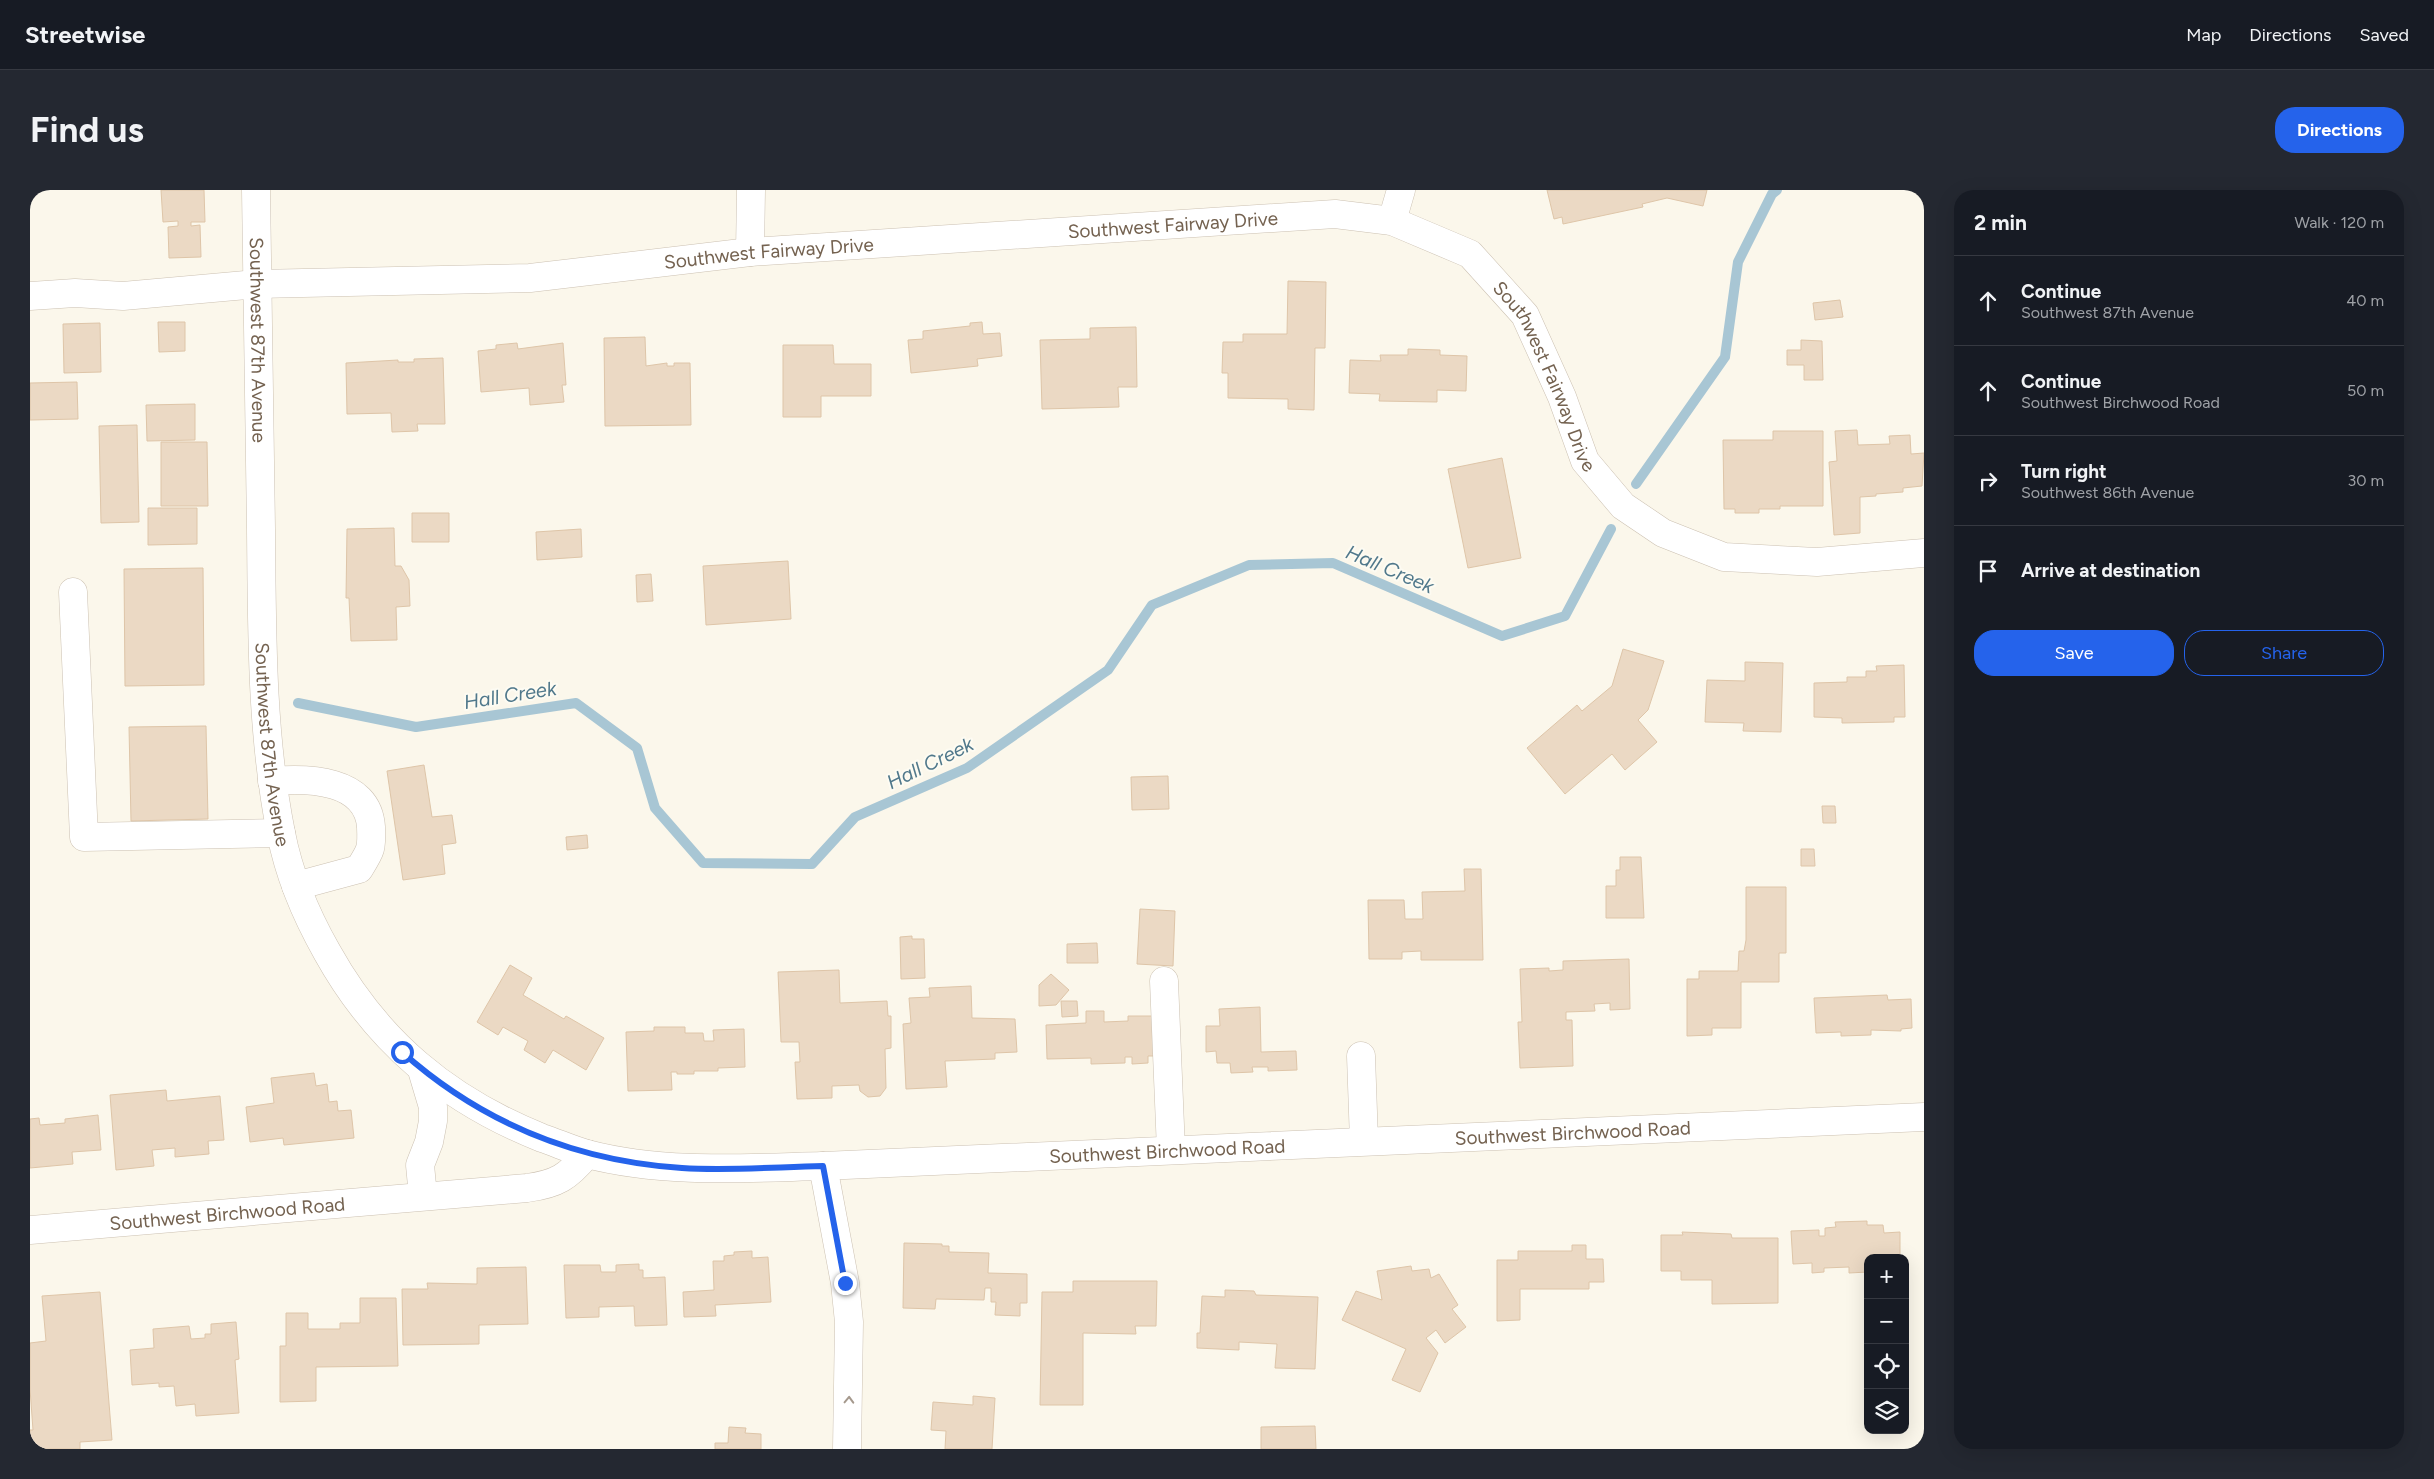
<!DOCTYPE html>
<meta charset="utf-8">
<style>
:root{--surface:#171b24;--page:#242831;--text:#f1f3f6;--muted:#9ea1a6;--line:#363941;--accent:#2563eb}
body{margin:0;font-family:Figtree,sans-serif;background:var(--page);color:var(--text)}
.controls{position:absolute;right:15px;bottom:15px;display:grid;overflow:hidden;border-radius:10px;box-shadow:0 5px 20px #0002}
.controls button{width:45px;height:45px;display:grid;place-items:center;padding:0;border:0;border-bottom:1px solid var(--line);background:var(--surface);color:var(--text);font:25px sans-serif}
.stop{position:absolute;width:15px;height:15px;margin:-11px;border:4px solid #2563eb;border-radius:50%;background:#fff}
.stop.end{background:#2563eb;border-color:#fff;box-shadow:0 1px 5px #0008}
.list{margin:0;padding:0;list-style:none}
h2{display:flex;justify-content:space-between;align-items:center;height:65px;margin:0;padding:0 20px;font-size:21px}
h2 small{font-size:16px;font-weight:400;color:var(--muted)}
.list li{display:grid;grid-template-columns:32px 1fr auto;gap:15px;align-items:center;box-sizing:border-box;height:90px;padding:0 20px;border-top:1px solid var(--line)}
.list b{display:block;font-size:19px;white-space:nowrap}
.list p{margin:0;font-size:16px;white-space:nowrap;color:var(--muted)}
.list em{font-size:16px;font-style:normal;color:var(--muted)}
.actions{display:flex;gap:10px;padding:15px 20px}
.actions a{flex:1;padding:11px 0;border:1px solid var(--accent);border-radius:20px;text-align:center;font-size:18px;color:var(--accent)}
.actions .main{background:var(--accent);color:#fff}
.icon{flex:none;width:28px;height:28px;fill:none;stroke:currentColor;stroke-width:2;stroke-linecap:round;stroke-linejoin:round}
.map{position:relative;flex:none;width:1894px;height:1259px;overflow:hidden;border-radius:20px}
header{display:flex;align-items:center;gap:30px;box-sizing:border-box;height:70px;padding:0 25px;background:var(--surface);border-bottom:1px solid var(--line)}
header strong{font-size:24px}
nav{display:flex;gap:28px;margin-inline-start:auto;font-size:18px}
.intro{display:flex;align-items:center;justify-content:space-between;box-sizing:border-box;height:120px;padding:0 30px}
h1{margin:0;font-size:35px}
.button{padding:12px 22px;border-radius:20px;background:var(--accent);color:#fff;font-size:18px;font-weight:700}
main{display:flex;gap:30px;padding:0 30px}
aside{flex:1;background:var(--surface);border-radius:20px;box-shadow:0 5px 20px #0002}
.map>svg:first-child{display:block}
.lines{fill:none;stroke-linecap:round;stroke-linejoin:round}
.stream{stroke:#a8c6d4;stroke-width:10}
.building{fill:#ebd9c4;stroke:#dec5a8}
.minor-casing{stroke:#ccc1b2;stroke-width:29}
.minor{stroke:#fff;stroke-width:28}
.oneway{stroke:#a5998d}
.route{stroke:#2563eb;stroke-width:6}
.labels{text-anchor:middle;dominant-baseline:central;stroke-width:4;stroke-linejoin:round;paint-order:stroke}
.street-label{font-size:19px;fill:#746250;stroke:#fdfbf2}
.water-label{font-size:20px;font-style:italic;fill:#50788b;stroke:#fdfbf2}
</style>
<header>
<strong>Streetwise</strong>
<nav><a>Map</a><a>Directions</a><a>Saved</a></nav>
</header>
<div class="intro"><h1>Find us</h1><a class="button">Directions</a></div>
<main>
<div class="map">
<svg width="1894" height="1259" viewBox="0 0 1894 1259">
<rect width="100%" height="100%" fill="#fbf7eb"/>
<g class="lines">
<path class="stream" d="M1606,294L1695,167L1708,72L1742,4L1747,0
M268,513L386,537L546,513L607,558L625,618L673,673L782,674L825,627L937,578L1078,480L1122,415L1219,375L1303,373L1472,446L1535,426L1581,339"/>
</g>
<path class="building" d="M131,0H174L175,32H161V36L170,35L171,67L139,68L138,37L148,36V31L133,32Z
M1517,0H1677L1673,16L1637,8L1612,14L1613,17L1533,34L1532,27L1524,29Z
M1258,91L1296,92L1295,158H1285L1284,220L1258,219V209L1198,208V183H1192L1193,152H1213V144H1257Z
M1810,110L1813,127L1785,130L1783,113Z
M128,132H155V161L129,162Z
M952,132L953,144L970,143L972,166L947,169L948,176L881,183L878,150L893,149V141L940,136V133Z
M70,133L71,182L34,183L33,134Z
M1106,137L1107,197H1088L1089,217L1012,219L1010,150L1060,149V138Z
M615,147L616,176L637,173V176H644V173H660L661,235L575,236L574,148Z
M1771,150L1792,151L1793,190H1774V175H1757V160H1771Z
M487,153L488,159L533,153L536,195H532L534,212L500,215L499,198L451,202L448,161L466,159V155Z
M753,155H803L804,174H841V206H791V227H753Z
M1378,159L1410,160V165L1437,166L1436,201L1407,200V212L1349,211L1350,204L1319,203L1320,170L1351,171L1350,165H1378Z
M413,168L415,234H387L388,241L362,242L361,223L317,224L316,173L368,170V172H384V169Z
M47,192L48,229L0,230V193Z
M165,214V250L117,251L116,215Z
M107,235L109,332L71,333L69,236Z
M1827,240L1828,255L1860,254L1859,246L1880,245L1881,264L1894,263L1892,296L1873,298V302L1846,304V306L1830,307V343L1804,345L1799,272L1807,271L1805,241Z
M1743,241H1793V316H1750V319H1729V323H1705V319H1694L1693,250H1743Z
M131,252H177L178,316H131Z
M1472,268L1491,368L1438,378L1418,279Z
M118,318H167V354L118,355Z
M382,323H419V352H382Z
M364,338L365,376H371L379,390L380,416L366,417L367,450L321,451L319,408H316L317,339Z
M551,339L552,367L507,370L506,342Z
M758,371L761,429L676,435L673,376Z
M173,378L174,495L95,496L94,379Z
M621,384L623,411L607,412L606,385Z
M1593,459L1634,471L1618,520L1608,530L1627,552L1595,580L1582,564L1535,604L1497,558L1547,515L1552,521L1582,496Z
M1715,472L1753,473L1751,542L1713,541L1714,533L1675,532L1677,490L1715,491Z
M1874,475L1875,527H1864V532L1812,533V528L1784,527V493L1817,492V487H1836V481H1847L1846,476Z
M176,536L178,629L101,631L99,537Z
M394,575L402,627L422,625L426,653L412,655L415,684L373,690L357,581Z
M1138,586L1139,619L1102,620L1101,587Z
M1792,616H1805L1806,633H1793Z
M557,645L558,658L537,660L536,647Z
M1771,659H1784L1785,676H1771Z
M1590,667H1611L1614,728H1576V696H1586V680H1590Z
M1434,679H1451L1453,770H1391V761L1372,762V769H1339L1338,710H1374L1375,729H1393L1392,702L1435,701Z
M1716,697H1756V763H1749V792H1711V838H1682V845L1657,846V789H1669V781H1708L1709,761H1714L1716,750Z
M1110,719L1145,721L1143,776L1107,774Z
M882,746V749H894L895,788L871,789L870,747Z
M1067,753L1068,773H1037V754Z
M1599,769L1600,819L1580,820V813L1564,814L1565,821L1536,822V830H1542L1543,876L1490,878L1488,832H1492L1490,779L1519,778V781L1533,780V771Z
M480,775L502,788L493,805L534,829L536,826L574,848L556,880L523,860L515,873L494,860L498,851L473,837L468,845L447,832Z
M809,780L810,813L857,811L858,826H861V858L855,859L856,898L850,906L838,907L830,901L829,895L802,896V908L767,909L765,872H770L769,852H751L748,782Z
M1021,784L1039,800L1026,815L1009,816V795Z
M941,796L942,828L985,829L987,862L965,863V869L915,871L917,897L876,899L873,834L881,833L879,808L900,807L899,798Z
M1857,805L1858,810L1881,809L1882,838L1871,839V841L1841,840V845L1811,846V842L1786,843L1784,808Z
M1031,811H1047L1048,826L1032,827Z
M1230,817L1231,862L1266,861L1267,880L1238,881V877H1222L1223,882L1201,883L1200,873H1187L1186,861L1176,862V836H1190L1189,819Z
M1056,821H1074V832L1098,831V826H1124L1125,866H1118V873L1102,874V867H1095V873L1061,874V868L1017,869L1016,835L1056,833Z
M624,837H655V843H673L674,851H684L683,840L714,839L715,877L688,878V881H664V884H647V882H641L642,900L598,901L596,842L624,841Z
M284,883L286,896L297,894L299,912L307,911L308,921L321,920L324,948L254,955L253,948L220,952L216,917L244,913L241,888Z
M136,900L137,911L190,906L194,950L178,951L179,964L145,967V958L122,960L124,976L86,980L80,905Z
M68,925L71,960L42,962L43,974L0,978V929L9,928L10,935L35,933V929Z
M1837,1031V1035H1853L1854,1043L1870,1042V1068H1838V1082L1819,1083V1077L1794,1078V1082L1782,1083V1073L1763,1074L1761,1041L1789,1040V1046H1795V1038L1806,1037L1805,1032Z
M1652,1042L1701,1044L1702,1048H1748V1113L1682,1114V1090H1651V1081H1631V1045H1653Z
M874,1053L912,1054V1056H919V1062L959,1063L958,1083L997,1084V1113H990V1126L965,1125L966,1112H961V1098H955L954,1110L906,1109L905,1119L873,1118Z
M1542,1055H1556V1069H1573L1574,1092H1559V1099H1490V1130L1467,1131V1070H1488V1061H1542Z
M722,1061V1068L738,1067L741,1112L685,1115L686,1126L654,1127L653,1102L684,1100L683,1071H694V1066L704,1065V1062Z
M609,1074V1080H613V1088L635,1087L637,1135L605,1136L604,1116L569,1117V1127L536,1128L534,1075H570L571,1082H586V1075Z
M1381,1076L1382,1081L1399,1079L1401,1088L1409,1084L1428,1115L1422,1119L1436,1137L1415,1153L1406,1140L1396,1148L1408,1163L1390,1202L1362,1190L1376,1159L1312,1130L1326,1101L1352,1110L1347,1081Z
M496,1077L498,1134L449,1135V1154L373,1155L372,1099H398L397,1093L447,1094V1078Z
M1043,1091H1127L1126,1136H1105L1106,1144L1053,1143V1215H1010L1012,1102H1043Z
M1195,1100L1224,1101L1226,1105L1288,1107L1285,1179L1245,1178L1247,1154L1209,1152V1160L1167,1158V1143H1170L1172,1106L1195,1107Z
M70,1102L82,1250L50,1252V1259H0V1240H3L0,1199V1153L16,1151L12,1106Z
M330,1108H366L368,1176L286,1177V1211L250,1212V1156H256V1123H278V1139H310V1133H330Z
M206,1132L209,1169L205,1170L209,1223L166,1226L165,1214L146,1216L144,1196L129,1197V1193L102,1195L100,1160L124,1158L123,1139L159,1136L161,1149L175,1148V1144H181V1134Z
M943,1206L965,1208L962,1259H915L916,1241L901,1240L903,1212L943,1215Z
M1285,1236L1286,1259H1231V1237Z
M699,1237L716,1238L715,1243L731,1244V1259H685V1253H698Z"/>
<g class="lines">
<defs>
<g id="minor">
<path id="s1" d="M226,0C228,113 229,226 231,339C232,440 231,543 251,643C259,685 276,725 297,762C347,852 417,910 512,948C527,953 542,960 557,964C634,984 715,978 793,976L1894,927"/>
<path d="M1362,31L1371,0"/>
<path d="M720,62L721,0"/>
<path id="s2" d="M0,106L45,103L93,106L227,94L500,88L720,62L1305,24L1362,31L1440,64L1495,125L1532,207L1555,271L1593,316L1633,343L1694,367L1787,372L1894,363"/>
<path d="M43,402L54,647L251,643"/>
<path d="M242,591C278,588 338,589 341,637C342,659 341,660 329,679L266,696"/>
<path d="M1134,791L1141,960"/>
<path d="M1331,866L1334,951"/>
<path d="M392,880L403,917V931L399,952L390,975L393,1006"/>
<path d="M793,976L815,1093L819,1132L817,1259"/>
<path id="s3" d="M0,1040L497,998C527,994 538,987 557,964"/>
</g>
</defs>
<use href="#minor" class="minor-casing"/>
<use href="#minor" class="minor"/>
</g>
<defs><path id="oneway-chevron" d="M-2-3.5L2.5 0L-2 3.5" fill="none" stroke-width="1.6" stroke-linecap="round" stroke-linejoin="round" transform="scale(1.25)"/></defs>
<use class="oneway" href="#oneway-chevron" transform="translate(819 1210) rotate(-88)"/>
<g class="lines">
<path class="route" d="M372,862C452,933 545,971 652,978C699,981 746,977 793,976L815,1093"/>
</g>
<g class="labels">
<g class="street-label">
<text stroke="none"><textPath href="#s2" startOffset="1146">Southwest Fairway Drive</textPath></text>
<text stroke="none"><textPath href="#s2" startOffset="741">Southwest Fairway Drive</textPath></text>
<text stroke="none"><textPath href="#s1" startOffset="150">Southwest 87th Avenue</textPath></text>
<text stroke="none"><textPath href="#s2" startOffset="1596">Southwest Fairway Drive</textPath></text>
<text stroke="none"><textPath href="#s1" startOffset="555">Southwest 87th Avenue</textPath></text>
<text stroke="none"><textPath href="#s1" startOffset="2098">Southwest Birchwood Road</textPath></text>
<text stroke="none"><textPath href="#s1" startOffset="1692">Southwest Birchwood Road</textPath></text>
<text stroke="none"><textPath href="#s3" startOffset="198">Southwest Birchwood Road</textPath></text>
</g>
<g class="water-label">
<text transform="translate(1360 379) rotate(23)">Hall Creek</text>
<text transform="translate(480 505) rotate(-9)">Hall Creek</text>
<text transform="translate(900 573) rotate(-26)">Hall Creek</text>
</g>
</g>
</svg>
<div class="controls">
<button>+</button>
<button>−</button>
<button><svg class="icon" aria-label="locate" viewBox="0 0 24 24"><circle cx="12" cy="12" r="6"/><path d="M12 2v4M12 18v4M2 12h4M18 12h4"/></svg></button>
<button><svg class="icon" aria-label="layers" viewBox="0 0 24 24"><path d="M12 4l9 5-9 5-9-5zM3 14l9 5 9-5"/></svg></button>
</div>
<div class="stop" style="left:372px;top:862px"></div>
<div class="stop end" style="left:815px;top:1093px"></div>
</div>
<aside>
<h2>2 min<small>Walk · 120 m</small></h2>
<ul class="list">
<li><svg class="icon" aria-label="ahead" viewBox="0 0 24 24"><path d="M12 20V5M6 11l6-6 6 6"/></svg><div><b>Continue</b><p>Southwest 87th Avenue</p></div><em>40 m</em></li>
<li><svg class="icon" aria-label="ahead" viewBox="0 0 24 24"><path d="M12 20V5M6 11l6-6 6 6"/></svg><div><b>Continue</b><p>Southwest Birchwood Road</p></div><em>50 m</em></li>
<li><svg class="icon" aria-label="right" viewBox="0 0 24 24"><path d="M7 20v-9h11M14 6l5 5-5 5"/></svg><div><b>Turn right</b><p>Southwest 86th Avenue</p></div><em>30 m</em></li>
<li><svg class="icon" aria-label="arrive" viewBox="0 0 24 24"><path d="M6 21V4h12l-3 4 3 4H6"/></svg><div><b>Arrive at destination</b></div></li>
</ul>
<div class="actions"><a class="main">Save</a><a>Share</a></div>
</aside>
</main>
